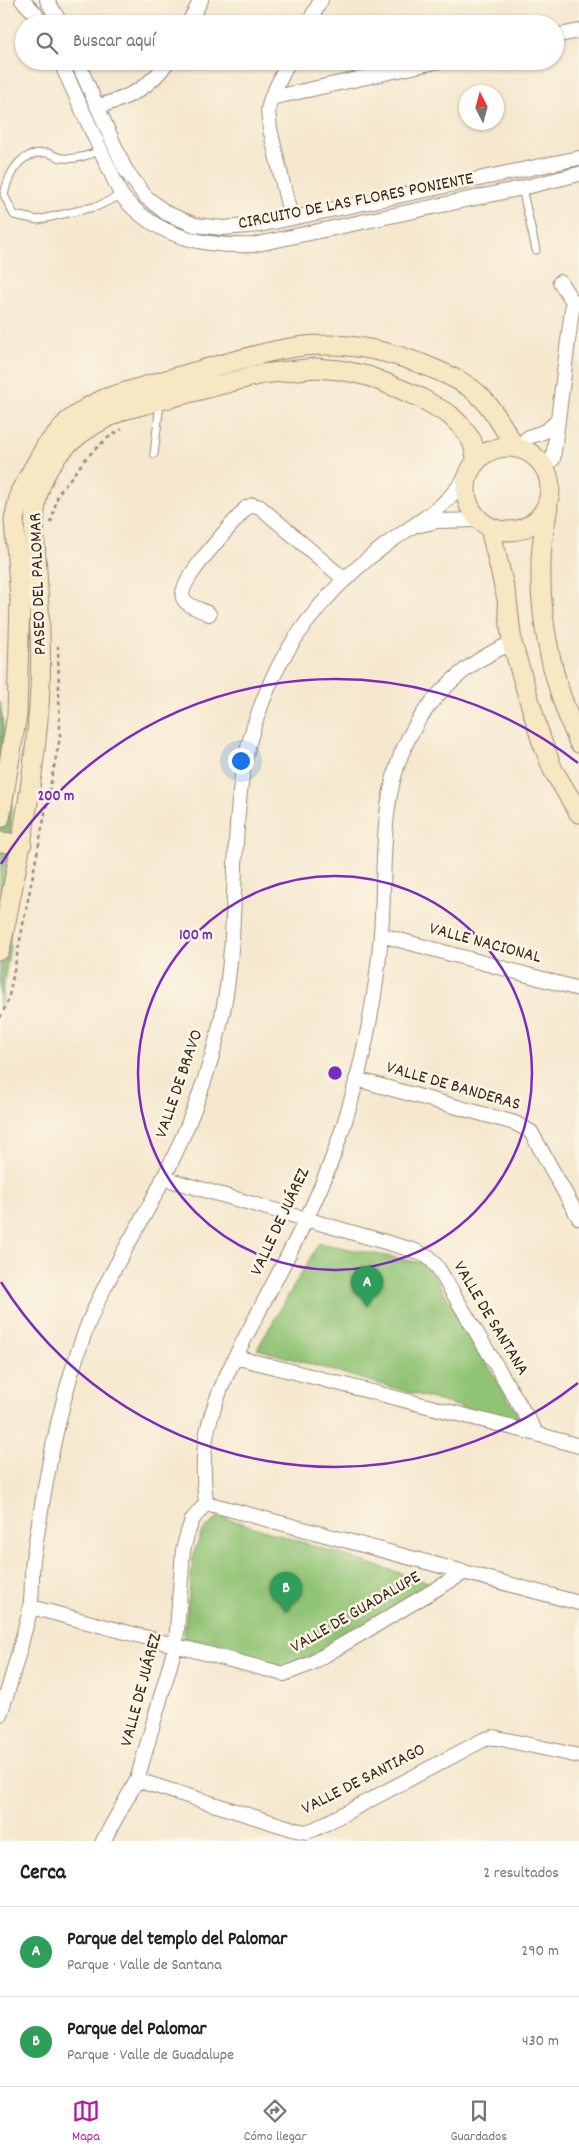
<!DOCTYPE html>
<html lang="es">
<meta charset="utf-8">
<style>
:root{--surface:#fff;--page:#f2f2f2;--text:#222;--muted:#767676;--line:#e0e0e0;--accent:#b5179e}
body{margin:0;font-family:Dekko,sans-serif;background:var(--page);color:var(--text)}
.compass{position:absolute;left:459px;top:85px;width:45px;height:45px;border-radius:50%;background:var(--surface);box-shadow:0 1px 4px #0004;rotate:354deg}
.you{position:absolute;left:240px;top:760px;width:18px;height:18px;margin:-12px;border:4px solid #fff;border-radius:50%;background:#1a73e8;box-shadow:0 0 0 8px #1a73e833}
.badge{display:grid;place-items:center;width:32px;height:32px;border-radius:50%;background:var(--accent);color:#fff;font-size:16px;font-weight:700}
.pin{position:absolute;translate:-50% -41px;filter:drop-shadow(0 1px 2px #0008)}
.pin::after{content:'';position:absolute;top:26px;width:18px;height:15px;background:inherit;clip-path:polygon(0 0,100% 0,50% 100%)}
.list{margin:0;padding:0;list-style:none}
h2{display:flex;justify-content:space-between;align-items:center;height:65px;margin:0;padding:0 20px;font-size:21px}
h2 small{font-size:16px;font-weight:400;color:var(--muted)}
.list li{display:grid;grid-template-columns:32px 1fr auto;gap:15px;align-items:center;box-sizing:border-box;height:90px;padding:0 20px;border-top:1px solid var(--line)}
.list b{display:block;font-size:19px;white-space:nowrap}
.list p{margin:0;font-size:16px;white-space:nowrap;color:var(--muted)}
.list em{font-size:16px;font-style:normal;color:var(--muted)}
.icon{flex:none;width:28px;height:28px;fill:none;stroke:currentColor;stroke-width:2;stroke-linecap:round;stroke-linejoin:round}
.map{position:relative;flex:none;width:579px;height:1841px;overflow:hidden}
.search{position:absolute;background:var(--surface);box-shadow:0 1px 4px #0004;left:15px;right:15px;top:15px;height:55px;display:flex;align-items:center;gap:12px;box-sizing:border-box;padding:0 18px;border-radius:28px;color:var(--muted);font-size:19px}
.sheet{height:245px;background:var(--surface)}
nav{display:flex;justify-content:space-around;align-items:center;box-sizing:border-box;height:70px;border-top:1px solid var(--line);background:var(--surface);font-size:14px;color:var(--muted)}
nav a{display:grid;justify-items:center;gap:2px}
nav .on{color:var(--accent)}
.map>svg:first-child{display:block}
.green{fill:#91c374;stroke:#667649}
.forest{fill:#74a966;stroke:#586a42}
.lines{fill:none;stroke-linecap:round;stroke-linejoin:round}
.lane-casing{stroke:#988976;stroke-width:9}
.street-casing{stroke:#988976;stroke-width:16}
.secondary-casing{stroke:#988976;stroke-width:21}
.path{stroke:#988976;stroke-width:2.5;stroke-dasharray:4 4;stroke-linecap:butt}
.lane{stroke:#fff;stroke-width:7}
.street{stroke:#fff;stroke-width:14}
.secondary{stroke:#f7e8c3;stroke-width:19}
.ring{fill:none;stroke:#7b2cbf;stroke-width:2.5}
.labels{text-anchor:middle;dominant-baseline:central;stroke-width:5;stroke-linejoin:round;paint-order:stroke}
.street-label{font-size:18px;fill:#3b2a1e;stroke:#fcf5e5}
.centre{fill:#7b2cbf;stroke:#fcf5e5;stroke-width:2.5}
.ring-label{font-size:15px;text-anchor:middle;font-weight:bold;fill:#7b2cbf;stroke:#fcf5e5;stroke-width:5;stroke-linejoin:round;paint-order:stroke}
</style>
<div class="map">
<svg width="579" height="1841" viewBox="0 0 579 1841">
<rect width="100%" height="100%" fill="#fcf5e5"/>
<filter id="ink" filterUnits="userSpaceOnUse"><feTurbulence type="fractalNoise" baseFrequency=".02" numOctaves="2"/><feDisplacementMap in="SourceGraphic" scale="10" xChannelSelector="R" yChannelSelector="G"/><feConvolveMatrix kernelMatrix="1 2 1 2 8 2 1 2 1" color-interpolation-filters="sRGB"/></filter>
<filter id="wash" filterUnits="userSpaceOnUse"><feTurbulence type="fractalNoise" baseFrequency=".0096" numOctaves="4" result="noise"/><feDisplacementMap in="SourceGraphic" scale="20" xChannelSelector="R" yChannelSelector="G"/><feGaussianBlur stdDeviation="1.12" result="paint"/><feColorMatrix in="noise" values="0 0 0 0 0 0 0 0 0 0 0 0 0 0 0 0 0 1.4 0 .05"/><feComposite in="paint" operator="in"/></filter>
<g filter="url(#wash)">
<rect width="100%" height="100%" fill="#f5e8cf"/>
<path class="green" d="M319,1243L427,1264L524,1425L257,1349Z
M219,1516L435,1584L287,1670L183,1641L194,1552L202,1532Z"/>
<path class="forest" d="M0,702L12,787L10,949L0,1006Z"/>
</g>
<g filter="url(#ink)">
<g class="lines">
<defs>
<path id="lane" d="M100,151C88,155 76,160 63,158C57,158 53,154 48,153C21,151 9,171 4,195L14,215L38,220L98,206L121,195
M522,188L536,250
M154,454L160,403"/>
<path id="street" d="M22,0L35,13L41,24
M47,0L61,24
M188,24L201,0
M308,24L321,0
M555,36L579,31
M60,61L121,195C155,236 201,247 253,245L522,188L579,174
M77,61L125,169L145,196L166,213L195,225L223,228L259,225L579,158
M289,61L271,98L268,110L270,129L291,218
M271,98L440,61
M97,106C127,100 151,87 168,61
M521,449C526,432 534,438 547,430C550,428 554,424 557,421
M544,467L553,459L573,302L560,282
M420,525L438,521L478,520
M209,614C202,610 186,606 183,598C177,581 234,523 246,508L253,505L260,507L345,580
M381,935L579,989
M356,1079L515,1123L531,1132L579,1218
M163,1178L413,1250L429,1257L438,1268L537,1434L579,1446
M235,1357L537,1434
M206,1503L579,1603
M31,1607L284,1674L310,1664L465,1572
M0,1714C9,1690 15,1665 22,1641C24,1630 29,1619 30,1608C33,1592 31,1576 33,1560C45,1483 58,1405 85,1332C102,1285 131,1241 154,1197C185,1138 210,1076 223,1011C239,929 230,845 244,764C250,735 260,706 272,679C297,626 340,578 387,544C420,520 446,509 469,472
M137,1780L296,1830L306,1832L315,1829L483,1740L493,1737L579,1756
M103,1841L137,1780L176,1644L183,1550L187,1535L192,1520L206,1503C203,1478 202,1453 208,1428C217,1390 237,1353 255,1319C283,1264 314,1210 335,1151C359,1084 376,1004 381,933C386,868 378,797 409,737C431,694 468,661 512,643"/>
<path id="secondary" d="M466 489a42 42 0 1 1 84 0a42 42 0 1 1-84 0Z
M548,506C545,525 541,544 541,563C539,626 554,686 579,743
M490,528L507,599L512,643L541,739L553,770L579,813
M0,818L17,715L20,598L14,520L20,492L46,446L68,421L88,407L106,398C146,386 186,374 227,363C258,355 290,345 323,345C357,344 390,352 422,364C444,373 468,382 484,400C496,414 506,431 515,448
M0,842L22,844
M0,950C18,863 36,776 40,688C42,648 39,609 37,570C35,542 31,514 40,487C52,449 88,425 123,410L262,374L315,368L340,370L368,376L393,386L421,398L450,415L462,427L472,441L477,460"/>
</defs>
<use href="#lane" class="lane-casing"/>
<use href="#street" class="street-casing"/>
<use href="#secondary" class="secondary-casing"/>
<path class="path" d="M51,523L58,494L87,457L106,439L122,429
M0,1018L8,1001L60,737L58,646"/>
<use href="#lane" class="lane"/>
<use href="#street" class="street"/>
<use href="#secondary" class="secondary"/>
</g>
</g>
<g class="ring">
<circle cx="335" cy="1073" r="197"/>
<path d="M578 1383A394 394 0 0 1 1 1282M1 864A394 394 0 0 1 578 763"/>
</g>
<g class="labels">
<g class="street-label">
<text transform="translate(356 202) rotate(-11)">CIRCUITO DE LAS FLORES PONIENTE</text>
<text transform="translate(39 584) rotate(-92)">PASEO DEL PALOMAR</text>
<text transform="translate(485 944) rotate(15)">VALLE NACIONAL</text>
<text transform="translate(180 1084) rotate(-71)">VALLE DE BRAVO</text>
<text transform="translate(453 1087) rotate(16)">VALLE DE BANDERAS</text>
<text transform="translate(281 1222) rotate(-65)">VALLE DE JUÁREZ</text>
<text transform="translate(490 1319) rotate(59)">VALLE DE SANTANA</text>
<text transform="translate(356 1613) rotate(-30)">VALLE DE GUADALUPE</text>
<text transform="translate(142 1690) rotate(-75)">VALLE DE JUÁREZ</text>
<text transform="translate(364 1780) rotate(-27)">VALLE DE SANTIAGO</text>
</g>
</g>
<circle cx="335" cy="1073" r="8" class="centre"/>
<g class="ring-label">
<text x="56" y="800">200 m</text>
<text x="196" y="939">100 m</text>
</g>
</svg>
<svg class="compass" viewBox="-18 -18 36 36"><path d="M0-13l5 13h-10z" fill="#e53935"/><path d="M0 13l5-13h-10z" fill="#767676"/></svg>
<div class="you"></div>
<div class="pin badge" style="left:367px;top:1307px;background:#2e9e5b">A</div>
<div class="pin badge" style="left:286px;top:1613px;background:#2e9e5b">B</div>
<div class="search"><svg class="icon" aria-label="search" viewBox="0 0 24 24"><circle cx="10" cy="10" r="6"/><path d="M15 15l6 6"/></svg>Buscar aquí</div>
</div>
<section class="sheet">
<h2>Cerca<small>2 resultados</small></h2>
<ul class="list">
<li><span class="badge" style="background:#2e9e5b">A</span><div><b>Parque del templo del Palomar</b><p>Parque · Valle de Santana</p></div><em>290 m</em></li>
<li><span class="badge" style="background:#2e9e5b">B</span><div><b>Parque del Palomar</b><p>Parque · Valle de Guadalupe</p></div><em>430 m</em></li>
</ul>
</section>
<nav>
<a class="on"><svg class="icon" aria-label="map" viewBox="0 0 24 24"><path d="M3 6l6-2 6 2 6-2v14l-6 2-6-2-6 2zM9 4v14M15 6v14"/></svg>Mapa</a>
<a><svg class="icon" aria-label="directions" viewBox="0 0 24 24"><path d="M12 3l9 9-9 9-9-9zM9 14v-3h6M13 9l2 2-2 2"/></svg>Cómo llegar</a>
<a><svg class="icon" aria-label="saved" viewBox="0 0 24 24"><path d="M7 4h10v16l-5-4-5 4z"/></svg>Guardados</a>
</nav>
